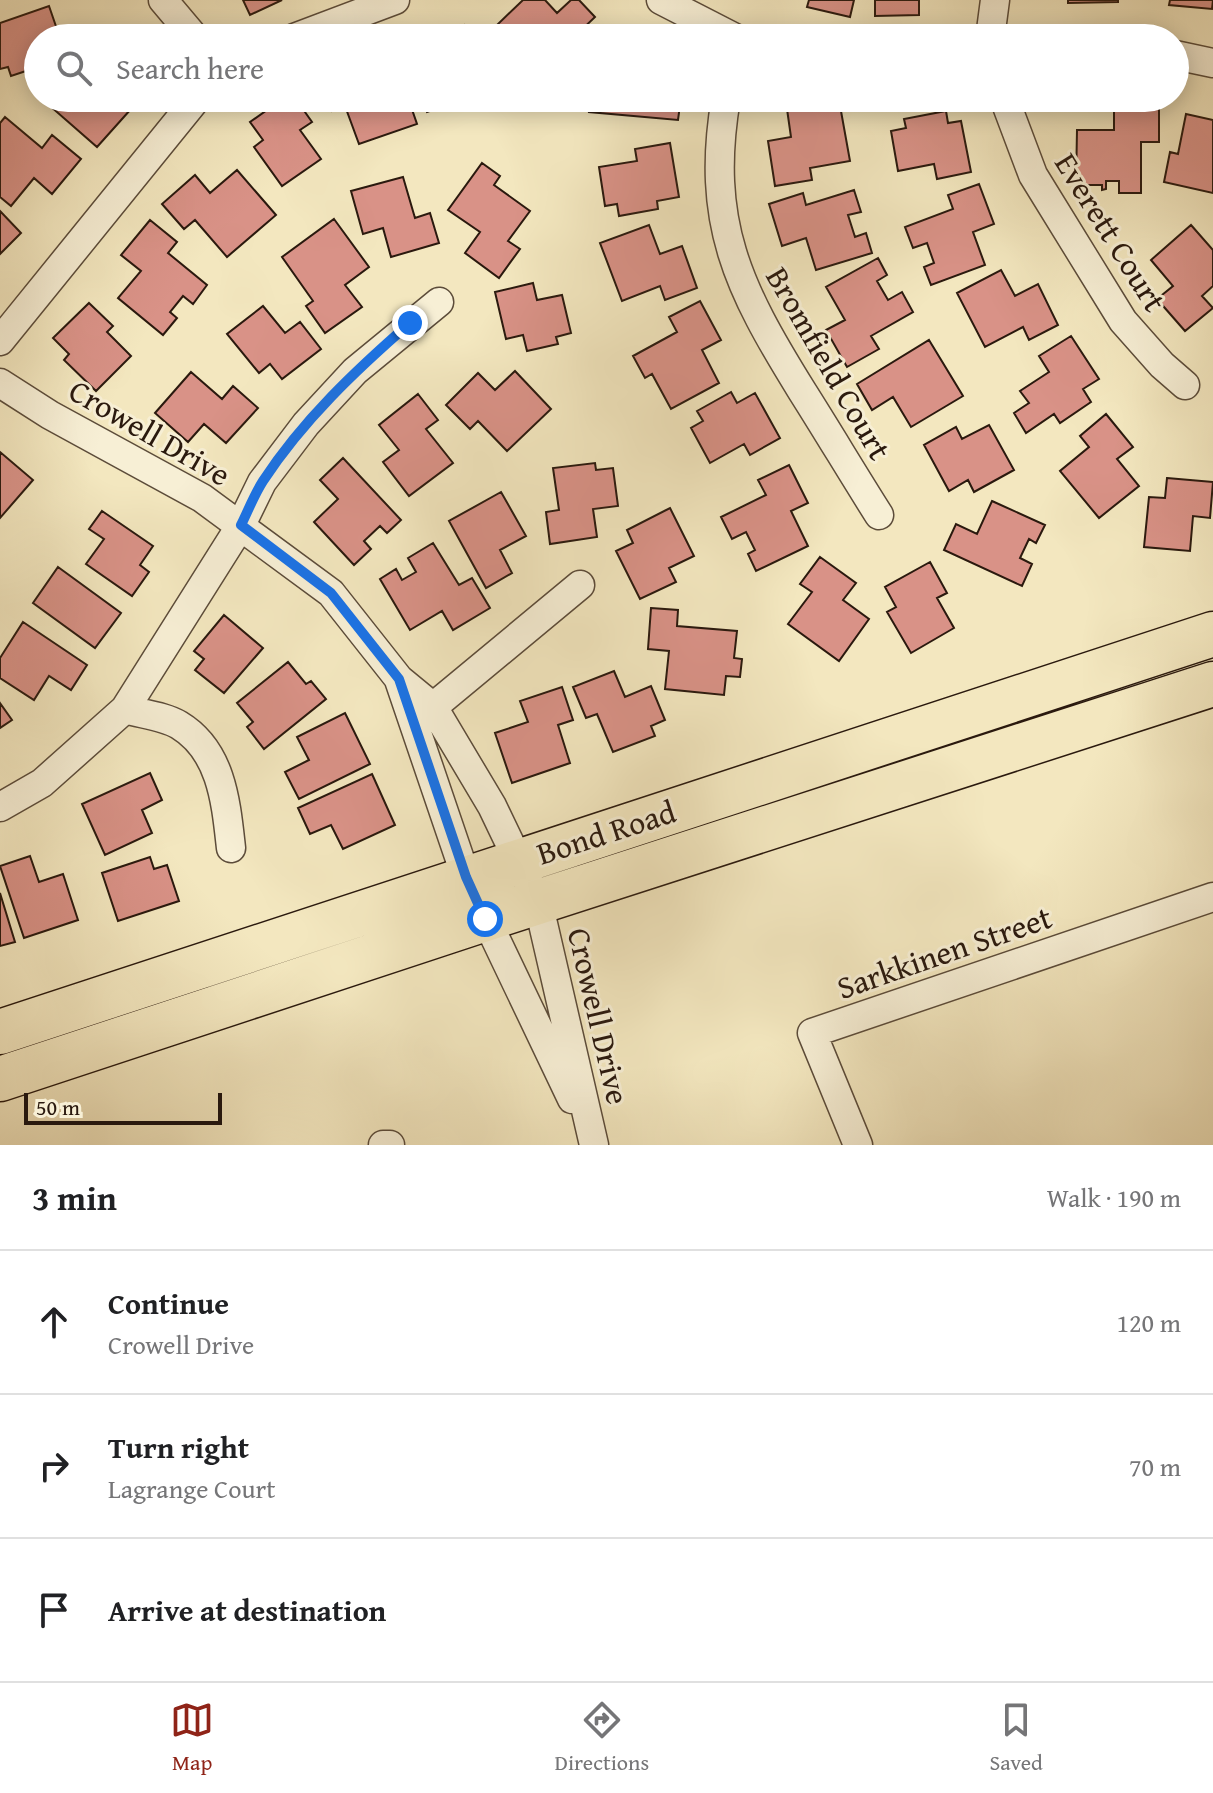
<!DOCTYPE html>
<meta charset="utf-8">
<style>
:root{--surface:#fff;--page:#f2f2f2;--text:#202124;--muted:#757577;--line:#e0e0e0;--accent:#8f2418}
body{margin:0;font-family:"Gentium Book Plus",serif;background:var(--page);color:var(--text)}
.scale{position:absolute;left:24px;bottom:20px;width:198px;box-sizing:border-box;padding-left:8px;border:4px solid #2a190e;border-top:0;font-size:22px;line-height:28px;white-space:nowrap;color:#2a190e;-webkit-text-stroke:6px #f7efd5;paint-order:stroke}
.stop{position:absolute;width:24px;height:24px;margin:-18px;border:6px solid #1a73e8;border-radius:50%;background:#fff}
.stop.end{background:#1a73e8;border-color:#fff;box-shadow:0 2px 8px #0008}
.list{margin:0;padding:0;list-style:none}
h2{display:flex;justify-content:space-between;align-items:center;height:104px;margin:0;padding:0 32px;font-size:34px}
h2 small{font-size:26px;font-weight:400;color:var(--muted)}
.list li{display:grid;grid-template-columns:52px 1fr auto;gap:24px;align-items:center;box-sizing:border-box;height:144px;padding:0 32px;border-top:2px solid var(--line)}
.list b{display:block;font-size:30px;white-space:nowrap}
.list p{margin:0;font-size:26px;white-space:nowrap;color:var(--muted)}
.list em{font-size:26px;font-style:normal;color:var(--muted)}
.icon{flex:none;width:44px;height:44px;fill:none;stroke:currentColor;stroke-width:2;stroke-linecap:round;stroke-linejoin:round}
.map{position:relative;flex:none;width:1213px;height:1145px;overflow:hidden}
.search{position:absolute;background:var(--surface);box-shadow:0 4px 20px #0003;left:24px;right:24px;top:24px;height:88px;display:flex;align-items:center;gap:20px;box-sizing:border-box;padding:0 28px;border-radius:44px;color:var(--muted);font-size:30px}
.sheet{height:536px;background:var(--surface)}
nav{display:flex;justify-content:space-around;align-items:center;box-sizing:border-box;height:112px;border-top:2px solid var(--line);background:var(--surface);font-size:22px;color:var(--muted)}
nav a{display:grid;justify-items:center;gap:4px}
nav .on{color:var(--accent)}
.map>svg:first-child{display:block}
.building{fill:#d99287;stroke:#2a190e;stroke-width:2}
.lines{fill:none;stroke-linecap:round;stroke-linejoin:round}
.street-casing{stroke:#5c4c3a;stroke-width:31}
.primary-casing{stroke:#2a190e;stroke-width:47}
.street{stroke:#f7efd5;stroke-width:28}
.primary{stroke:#f3e7bf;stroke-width:44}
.route{stroke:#1a73e8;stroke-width:10}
.labels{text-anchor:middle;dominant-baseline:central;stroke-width:6;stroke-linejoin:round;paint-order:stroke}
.street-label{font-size:32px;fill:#2a190e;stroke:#f7efd5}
</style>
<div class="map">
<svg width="1213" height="1145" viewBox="0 0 1213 1145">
<rect width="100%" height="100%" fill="#f3e7bf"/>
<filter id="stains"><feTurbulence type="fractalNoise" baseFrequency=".0025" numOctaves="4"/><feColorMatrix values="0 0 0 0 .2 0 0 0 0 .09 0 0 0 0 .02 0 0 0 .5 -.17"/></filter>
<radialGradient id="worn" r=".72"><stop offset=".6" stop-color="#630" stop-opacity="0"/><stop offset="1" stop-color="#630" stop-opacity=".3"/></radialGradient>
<path class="building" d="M243,0H282L250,15Z
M523,0H545L557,13L571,0H579L595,17L573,38H511L498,24Z
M809,0H854L850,17L807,7Z
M875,0H919V15L875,16Z
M1068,0H1118V2L1068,3Z
M1170,0H1213L1212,9L1169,5Z
M49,6L60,38H38V67L11,76L8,67L0,69V23Z
M464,25L469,38H429Z
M57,98H119L131,109L97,147L50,106Z
M284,98H295L312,122L300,130L321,159L282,186L254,147L263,140L250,122Z
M327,98H408L417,124L359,144L345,106L332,111Z
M422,98H467L427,112Z
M591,98H681L678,120L589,112Z
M839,100L850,161L810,168L812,180L775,186L768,141L791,137L787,109Z
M1114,109H1159V142H1141V193H1119V181H1106V189L1102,190V185H1076L1077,130H1114Z
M946,111L948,123L961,121L971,172L937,179L934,164L898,171L891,131L906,128L904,119Z
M1186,114L1213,120V193L1164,182L1170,152L1178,154Z
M5,117L42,148L52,135L81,159L52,194L34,178L11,206L0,197V123Z
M670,143L679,197L657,201L658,209L619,216L617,204L605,206L599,167L637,161L635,149Z
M482,163L500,176L494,185L530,211L508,241L520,249L499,278L465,253L480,232L448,210Z
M237,170L276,215L227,257L195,220L184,229L162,204L195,175L210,193Z
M403,177L415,218L430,213L439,243L391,257L383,228L363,234L351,191Z
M979,184L994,224L973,232L985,265L931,285L924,267L934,263L927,243L913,248L905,227L953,209L948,195Z
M854,190L861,212L848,215L855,237L866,233L872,253L816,270L806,238L782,246L769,204L803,193L806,205Z
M0,211L21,233L0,254Z
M334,219L369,267L345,285L362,307L325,333L306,306L313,301L282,257Z
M150,220L177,242L168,253L207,285L193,304L183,296L170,312L177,318L163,335L118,298L141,271L121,255Z
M649,225L660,254L682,246L697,288L665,300L660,286L622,301L600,243Z
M1191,225L1213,250V286L1202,296L1213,308L1185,331L1157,299L1173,286L1151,260Z
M878,258L887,275L877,281L888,300L902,292L913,312L871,336L879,349L847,367L826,330L845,320L826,287Z
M1001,270L1015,296L1038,284L1058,325L1029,340L1023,327L985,347L957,293Z
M533,283L537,300L562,295L571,333L556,337L558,344L527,351L523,335L506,339L495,292Z
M700,301L721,340L702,350L719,383L671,409L652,374L645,378L633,356L677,332L669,317Z
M89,303L113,326L107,332L131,356L96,391L64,360L69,354L53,338Z
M263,306L285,333L300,322L321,349L282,379L270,364L259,373L227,334Z
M1071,336L1099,379L1083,389L1091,402L1060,423L1054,414L1026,433L1014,413L1029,403L1020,391L1049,372L1039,356Z
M929,340L963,396L911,427L893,397L872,410L857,384Z
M515,371L551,409L507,451L478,421L470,429L446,405L478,373L495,390Z
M191,372L222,399L233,386L258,408L226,443L204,424L188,442L155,413Z
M731,392L737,403L755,393L780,438L750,455L744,444L710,463L691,428L703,421L697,411Z
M418,394L438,420L426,429L453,463L409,496L383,462L399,450L379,425Z
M1106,414L1133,447L1117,459L1139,486L1099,518L1060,471L1089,447L1080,436Z
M989,425L1014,470L974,492L968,480L949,491L924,445L956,427L962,439Z
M0,452L33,480L0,518Z
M343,458L401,520L387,533L380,526L364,541L371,549L354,565L314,522L338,499L320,480Z
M595,463L596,470L613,468L618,506L593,509L597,537L550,544L546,512L559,510L553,468Z
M789,465L808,503L791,511L808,546L756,571L748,554L755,550L746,532L732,539L721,517L766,495L758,480Z
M1167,478L1213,482L1210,518L1193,516L1190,551L1144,547L1149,497L1165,498Z
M501,492L526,536L500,550L512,573L486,588L449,521Z
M992,501L1045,525L1036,543L1029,539L1020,558L1032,564L1022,586L944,550L956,524L977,534Z
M670,508L694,556L669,568L676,582L640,599L616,551L633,543L627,530Z
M102,511L153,546L140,565L149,572L132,596L86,564L104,539L89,529Z
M433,543L459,585L472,578L490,608L453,630L442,611L410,630L380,579L396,569L402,580L416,572L408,558Z
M820,557L856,583L843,600L869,619L839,661L788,624L812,592L800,584Z
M930,562L947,593L937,598L954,628L911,653L887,612L896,607L885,587Z
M58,567L121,613L95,648L33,603Z
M651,608L678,610L677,626L737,631L734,658L742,659L740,677L726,676L724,695L665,689L669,651L648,649Z
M224,615L263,648L224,693L195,670L204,659L194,651Z
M23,622L87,665L71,690L49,676L34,700L0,678V658Z
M288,662L306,684L311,681L326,699L264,749L247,727L253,722L237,703Z
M614,671L625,697L651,686L665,720L651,726L655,736L613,752L597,714L586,718L573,687Z
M562,687L573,720L558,725L570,763L512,783L495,733L528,722L520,701Z
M0,703L12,720L0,728Z
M345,713L370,764L299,799L285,772L309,760L297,737Z
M150,773L162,800L142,810L152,833L105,855L82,804Z
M372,774L395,825L343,849L331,825L310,834L298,808Z
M30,856L39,882L63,874L78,920L24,938L0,866Z
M150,857L154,869L167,865L179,901L118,921L102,873Z
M0,893L15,942L0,946Z"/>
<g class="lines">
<defs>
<path id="street" d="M163,0L195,38
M661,0L735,38
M294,38L395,0
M990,38L995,0
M1175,55L1213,63
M726,98C705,222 738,288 802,391C828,432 853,474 879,515
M1004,98L1033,175L1123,321L1162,365L1185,385
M0,341L197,98
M0,383L50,415L202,498L331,593L399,679L433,707L492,806L538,902L594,1145
M399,680L466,877L572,1099
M433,707L580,585
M125,709C141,714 164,716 179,725C222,751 226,803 231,848
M0,807L42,783L125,709L241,525L262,482L306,424L355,371L439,302
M383,1145H390
M858,1145L812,1033L1213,897"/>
<path id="primary" d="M0,1032L1213,634
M0,1079L485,919L1213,684"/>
</defs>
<use href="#street" class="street-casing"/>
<use href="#primary" class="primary-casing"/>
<use href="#street" class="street"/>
<use href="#primary" class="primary"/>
</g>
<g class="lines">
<path class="route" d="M410,323C356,370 303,420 263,481C254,495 248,511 241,525L331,593L399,679L466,877L485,919"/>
</g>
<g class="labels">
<g class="street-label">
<text transform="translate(1111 232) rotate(58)">Everett Court</text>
<text transform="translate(829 363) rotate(60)">Bromfield Court</text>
<text transform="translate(150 432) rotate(30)">Crowell Drive</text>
<text transform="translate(606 832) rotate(-18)">Bond Road</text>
<text transform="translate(944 952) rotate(-19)">Sarkkinen Street</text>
<text transform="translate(599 1016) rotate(77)">Crowell Drive</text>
</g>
</g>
<rect width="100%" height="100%" filter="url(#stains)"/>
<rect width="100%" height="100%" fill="url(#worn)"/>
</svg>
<div class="scale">50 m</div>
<div class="stop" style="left:485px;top:919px"></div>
<div class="stop end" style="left:410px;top:323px"></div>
<div class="search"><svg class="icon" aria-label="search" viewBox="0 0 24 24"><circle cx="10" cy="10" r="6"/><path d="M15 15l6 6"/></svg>Search here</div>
</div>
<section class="sheet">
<h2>3 min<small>Walk · 190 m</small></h2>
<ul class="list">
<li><svg class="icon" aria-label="ahead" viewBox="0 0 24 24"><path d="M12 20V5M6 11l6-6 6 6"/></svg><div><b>Continue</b><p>Crowell Drive</p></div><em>120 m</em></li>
<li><svg class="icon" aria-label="right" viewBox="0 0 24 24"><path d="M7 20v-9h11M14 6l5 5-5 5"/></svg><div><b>Turn right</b><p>Lagrange Court</p></div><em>70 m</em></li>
<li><svg class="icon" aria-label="arrive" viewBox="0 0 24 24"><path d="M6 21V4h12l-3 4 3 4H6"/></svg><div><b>Arrive at destination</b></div></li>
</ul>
</section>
<nav>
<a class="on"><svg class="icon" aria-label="map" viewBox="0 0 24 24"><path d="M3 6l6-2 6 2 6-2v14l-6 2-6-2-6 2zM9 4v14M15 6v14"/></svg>Map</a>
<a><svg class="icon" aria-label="directions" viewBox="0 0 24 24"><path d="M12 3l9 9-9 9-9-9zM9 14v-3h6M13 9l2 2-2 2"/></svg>Directions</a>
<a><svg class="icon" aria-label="saved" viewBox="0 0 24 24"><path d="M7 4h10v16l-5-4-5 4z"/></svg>Saved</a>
</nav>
